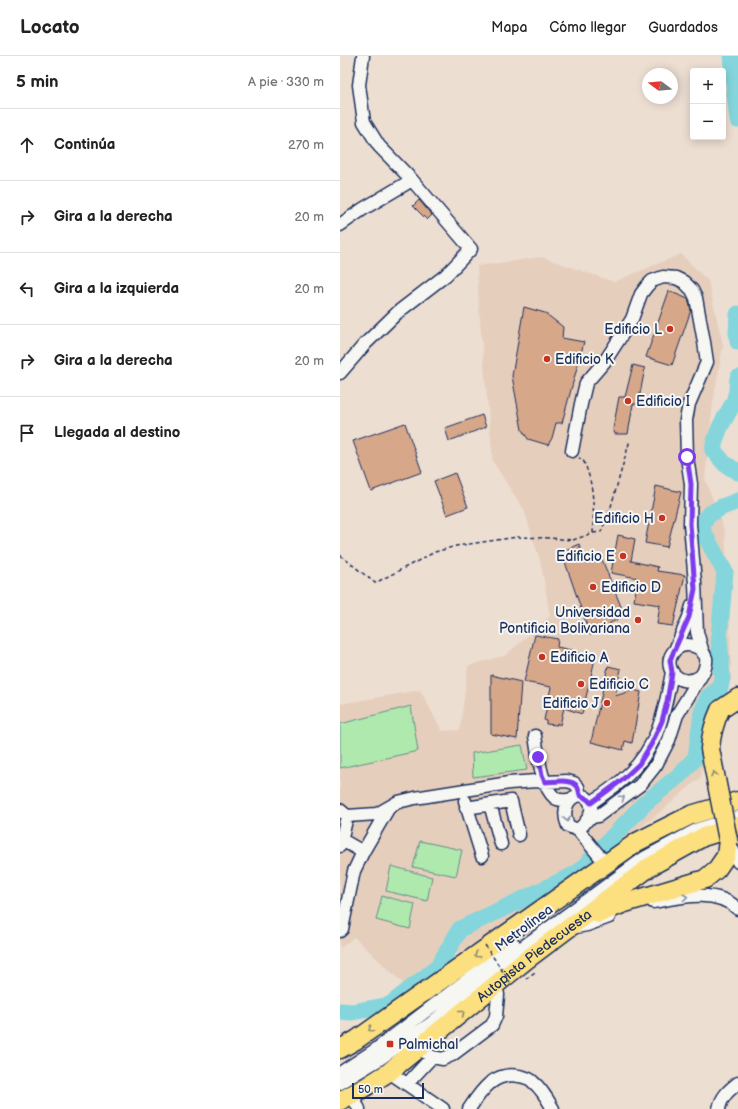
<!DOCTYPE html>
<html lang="es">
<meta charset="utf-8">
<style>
:root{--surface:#fff;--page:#f2f2f2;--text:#222;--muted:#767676;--line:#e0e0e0}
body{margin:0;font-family:"Balsamiq Sans",sans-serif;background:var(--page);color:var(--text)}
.controls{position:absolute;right:12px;top:12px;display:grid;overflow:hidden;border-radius:4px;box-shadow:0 2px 10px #0003}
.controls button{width:36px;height:36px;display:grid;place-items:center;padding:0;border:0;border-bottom:1px solid var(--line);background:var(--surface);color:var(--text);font:20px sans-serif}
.compass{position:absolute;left:302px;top:12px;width:36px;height:36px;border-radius:50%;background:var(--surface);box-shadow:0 2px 10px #0003;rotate:286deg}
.scale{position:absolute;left:12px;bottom:10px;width:72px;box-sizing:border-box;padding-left:4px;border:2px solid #1b2f5e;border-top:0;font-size:11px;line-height:14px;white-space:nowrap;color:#1b2f5e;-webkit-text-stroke:3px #f6f6f2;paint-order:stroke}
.stop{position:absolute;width:12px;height:12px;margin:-9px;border:3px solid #7c3aed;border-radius:50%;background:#fff}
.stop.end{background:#7c3aed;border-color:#fff;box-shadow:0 1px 4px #0008}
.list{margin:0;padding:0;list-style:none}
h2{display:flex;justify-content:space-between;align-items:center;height:52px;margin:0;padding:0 16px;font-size:17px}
h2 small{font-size:13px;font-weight:400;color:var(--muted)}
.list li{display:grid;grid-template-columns:26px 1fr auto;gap:12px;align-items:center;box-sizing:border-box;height:72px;padding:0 16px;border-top:1px solid var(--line)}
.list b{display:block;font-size:15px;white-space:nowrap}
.list em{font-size:13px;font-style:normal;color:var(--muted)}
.icon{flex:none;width:22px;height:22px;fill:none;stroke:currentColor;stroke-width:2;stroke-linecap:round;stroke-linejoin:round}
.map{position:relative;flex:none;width:398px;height:1053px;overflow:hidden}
header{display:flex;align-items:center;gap:24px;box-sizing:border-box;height:56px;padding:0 20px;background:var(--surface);border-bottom:1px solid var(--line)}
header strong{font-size:19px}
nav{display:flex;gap:22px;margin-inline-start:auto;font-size:14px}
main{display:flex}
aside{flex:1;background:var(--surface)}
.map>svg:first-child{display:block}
.built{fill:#e6cebc}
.green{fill:#afe9ae;stroke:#658c86}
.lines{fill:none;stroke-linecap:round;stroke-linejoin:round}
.river{stroke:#84d6dc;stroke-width:17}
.building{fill:#d7a789;stroke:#1b2f5e}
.minor-casing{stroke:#1b2f5e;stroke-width:15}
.highway-casing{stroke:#1b2f5e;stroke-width:21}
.path{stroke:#1b2f5e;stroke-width:1.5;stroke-dasharray:4 3;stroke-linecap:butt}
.minor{stroke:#f6f6f2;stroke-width:12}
.highway{stroke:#fce080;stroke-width:18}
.highway-bridge-casing{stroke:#1b2f5e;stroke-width:21;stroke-linecap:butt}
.path-bridge{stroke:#1b2f5e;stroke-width:1.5;stroke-dasharray:4 3;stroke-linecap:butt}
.highway-bridge{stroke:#fce080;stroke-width:18}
.oneway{stroke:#8c886f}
.oneway2{stroke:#8892a8}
.route{stroke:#7c3aed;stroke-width:5}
.poi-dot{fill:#c8321e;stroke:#f6f6f2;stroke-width:1.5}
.labels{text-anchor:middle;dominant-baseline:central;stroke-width:4;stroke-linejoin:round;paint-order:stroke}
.poi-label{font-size:14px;fill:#1b2f5e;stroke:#f6f6f2;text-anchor:start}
.street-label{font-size:14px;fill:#1b2f5e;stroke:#f6f6f2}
</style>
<header>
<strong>Locato</strong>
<nav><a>Mapa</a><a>Cómo llegar</a><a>Guardados</a></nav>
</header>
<main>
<aside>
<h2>5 min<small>A pie · 330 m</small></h2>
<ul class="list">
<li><svg class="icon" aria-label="ahead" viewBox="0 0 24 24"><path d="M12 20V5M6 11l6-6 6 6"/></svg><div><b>Continúa</b></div><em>270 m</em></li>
<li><svg class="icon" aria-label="right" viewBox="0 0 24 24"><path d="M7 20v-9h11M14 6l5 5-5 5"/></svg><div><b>Gira a la derecha</b></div><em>20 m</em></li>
<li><svg class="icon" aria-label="left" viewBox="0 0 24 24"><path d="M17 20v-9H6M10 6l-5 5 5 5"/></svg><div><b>Gira a la izquierda</b></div><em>20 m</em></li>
<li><svg class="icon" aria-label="right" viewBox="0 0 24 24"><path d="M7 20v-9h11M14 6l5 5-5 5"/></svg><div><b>Gira a la derecha</b></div><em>20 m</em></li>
<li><svg class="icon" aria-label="arrive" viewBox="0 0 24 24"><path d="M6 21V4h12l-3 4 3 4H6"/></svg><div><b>Llegada al destino</b></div></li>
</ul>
</aside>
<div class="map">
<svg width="398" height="1053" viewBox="0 0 398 1053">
<rect width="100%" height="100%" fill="#edded2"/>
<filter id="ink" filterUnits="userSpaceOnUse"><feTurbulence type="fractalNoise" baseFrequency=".025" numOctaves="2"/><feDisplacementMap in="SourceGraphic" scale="8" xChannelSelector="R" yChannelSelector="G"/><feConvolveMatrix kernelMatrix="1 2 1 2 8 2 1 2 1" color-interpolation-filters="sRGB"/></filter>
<g filter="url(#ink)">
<path class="built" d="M341,198L368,225L383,289L373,347L365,423L385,476L390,568L391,624L374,649L363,694L361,721L313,762L164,869L65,929L14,881L0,892V648L80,634L102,675L120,674L128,610L166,599L210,560L201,508L184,454L153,406L139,255L137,210L202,201L274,226Z"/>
<path class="green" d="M71,650L78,695L0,712V668Z
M182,689L187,714L133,721L132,697Z
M80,785L122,794L116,820L73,811Z
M51,810L92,821L87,845L46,835Z
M42,840L75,848L70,873L36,864Z"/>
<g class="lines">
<path class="river" d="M391,0L398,64
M398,258L397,276L398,286
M398,322L397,335L394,346L380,371L375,385L373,394L385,408L398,416
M0,955L12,956L50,949L98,911L120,873L238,817L304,748L342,717L356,701L362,656L369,640L380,632L382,622L379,581L385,516L361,472L368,459L382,451L398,445"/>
</g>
<path class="building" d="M79,144L92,159L87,164L73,150Z
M329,235L348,243L351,254L332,309L306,301Z
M184,251L205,257L223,271L222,282L244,286L222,367H216L212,382L208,389L188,383L182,374L172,320Z
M293,309L305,312L298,348H293L288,378H275L273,373L279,341H285Z
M142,359L146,371L109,385L105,372Z
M65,367L82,416L31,435L13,385Z
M115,417L128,451L107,459L94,425Z
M316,430L341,436L327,491L305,487Z
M278,479L295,483L291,505L318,511L317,515L345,519L333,570L317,568L320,549L294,545L298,522L271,517Z
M239,488L246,508L261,501L282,553L277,564L270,567L266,575L250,579L223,500L225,494Z
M195,579L218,583L217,591L236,595V596L255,603L242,658L224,652L220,669L217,667V669L206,668V665L204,664L211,631L184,626Z
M268,610L281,613L275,640L294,634L301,636L292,687L285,685L283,694L251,686Z
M151,619L181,626L177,683L151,678Z"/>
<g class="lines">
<defs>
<path id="minor" d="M0,169L23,153L72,124
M0,317L25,288L58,256L106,219L131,193L72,124L39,90L24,66L19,29L23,0
M232,395L241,348L246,327L265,305L278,285L292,263L301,238L307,230L312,225L323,221L336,222L344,226L352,234L356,242L364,286L367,306L349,348L346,364L347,401L351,428L350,468L355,527L357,576L363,597
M335,594L349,561L352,550
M195,680C198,697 201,731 215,742C219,745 225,744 230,744
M125,745L142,800
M251,747C261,740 271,733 281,725C317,695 324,660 332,616
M150,748L161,788
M126,752L171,745L179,779
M0,754L7,760L0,790
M7,760L37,758L58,746L75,742L169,727L196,725L205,726L227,725L234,727L238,731L240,739
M249,762L258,760L289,737L300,729L316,709L329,684L337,659L364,615C365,611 367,607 366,602C362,589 345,585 335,594C319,610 340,635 361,620
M238,774C269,747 237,727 227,749C224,756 225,763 228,770L238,774L266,808
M2,784L23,796
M389,785L398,806
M313,846C340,841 376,832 398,853
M231,872L247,869L269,861
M0,875L2,873L14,815L23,796L48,753
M79,992L92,1001L103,1003L112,999L152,969L156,960L158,939L156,929
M49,1016L103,1053
M0,1017L35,994L174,888
M0,1027L38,1004L90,968L180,893L304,802L358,773L398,761
M67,1028L92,1001
M12,1039L19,1053
M129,1053C141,1035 154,1015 179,1020C184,1021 190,1022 193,1026C201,1032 208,1044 213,1053
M379,1053C381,1041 389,1034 398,1027"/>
<g id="highway">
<path d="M380,654L398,642"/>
<path d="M258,858L282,848L365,823L377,813L386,800L388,784"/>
<path d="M0,993L16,984L297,786L351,759L398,745"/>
<path id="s1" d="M0,1045L27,1030L49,1016L186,904L311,810L363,781L398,770"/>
</g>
</defs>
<use href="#minor" class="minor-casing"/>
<use href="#highway" class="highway-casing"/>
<path class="path" d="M253,477L261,476L270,454L290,384
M0,499L35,527L95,496L116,490L177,481L210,482L233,484L253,477C254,452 254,426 243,404L239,402
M186,923L195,916V915"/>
<use href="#minor" class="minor"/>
<use href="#highway" class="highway"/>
<defs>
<path id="highway-bridge" d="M380,654C374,667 371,679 370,693L388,784"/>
</defs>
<use href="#highway-bridge" class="highway-bridge-casing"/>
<path class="path-bridge" d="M145,889L170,926"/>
<use href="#highway-bridge" class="highway-bridge"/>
</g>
<defs><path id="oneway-chevron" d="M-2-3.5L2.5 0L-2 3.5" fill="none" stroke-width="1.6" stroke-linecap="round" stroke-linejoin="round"/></defs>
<g class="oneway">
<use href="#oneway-chevron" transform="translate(374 718) rotate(-101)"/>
<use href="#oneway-chevron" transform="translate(137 899) rotate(145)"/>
<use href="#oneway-chevron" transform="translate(122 957) rotate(-39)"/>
<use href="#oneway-chevron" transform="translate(31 973) rotate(145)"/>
</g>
<g class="oneway2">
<use href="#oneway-chevron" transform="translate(282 742) rotate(-35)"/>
<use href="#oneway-chevron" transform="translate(227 763) rotate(78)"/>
<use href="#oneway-chevron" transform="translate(345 841) rotate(-6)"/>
</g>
</g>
<g class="lines" filter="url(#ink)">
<path class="route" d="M198,701L202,719L205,726C213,726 231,722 237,730C239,732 239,736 240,739L247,743L251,747L282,724L299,708L312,687L322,665L327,646L332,616L330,604L349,561L355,533L350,468L351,428L347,401"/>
</g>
<g class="poi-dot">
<circle cx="330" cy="273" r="4"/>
<circle cx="207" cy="303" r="4"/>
<circle cx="288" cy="345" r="4"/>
<circle cx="322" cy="462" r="4"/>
<circle cx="283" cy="500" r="4"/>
<circle cx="253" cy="531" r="4"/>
<circle cx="298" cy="564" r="4"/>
<circle cx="202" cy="601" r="4"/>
<circle cx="241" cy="628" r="4"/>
<circle cx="267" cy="647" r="4"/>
<rect x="46" y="984" width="8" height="8" rx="2"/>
</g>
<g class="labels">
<g class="poi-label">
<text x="322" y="273" text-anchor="end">Edificio L</text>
<text x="215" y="303">Edificio K</text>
<text x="296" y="345">Edificio I</text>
<text x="314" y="462" text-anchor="end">Edificio H</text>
<text x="275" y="500" text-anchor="end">Edificio E</text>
<text x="261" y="531">Edificio D</text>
<text x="290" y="556" text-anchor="end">Universidad<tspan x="290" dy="16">Pontificia Bolivariana</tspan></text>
<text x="210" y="601">Edificio A</text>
<text x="249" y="628">Edificio C</text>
<text x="259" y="647" text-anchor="end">Edificio J</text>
<text x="58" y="988">Palmichal</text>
</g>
<g class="street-label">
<text transform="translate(184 872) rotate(-37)">Metrolínea</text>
<text stroke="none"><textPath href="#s1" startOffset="243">Autopista Piedecuesta</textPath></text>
</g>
</g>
</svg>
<div class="controls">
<button>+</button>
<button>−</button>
</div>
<svg class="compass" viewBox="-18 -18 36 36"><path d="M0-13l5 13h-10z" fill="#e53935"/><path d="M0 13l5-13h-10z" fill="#767676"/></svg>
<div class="scale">50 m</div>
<div class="stop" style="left:347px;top:401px"></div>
<div class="stop end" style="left:198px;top:701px"></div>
</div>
</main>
